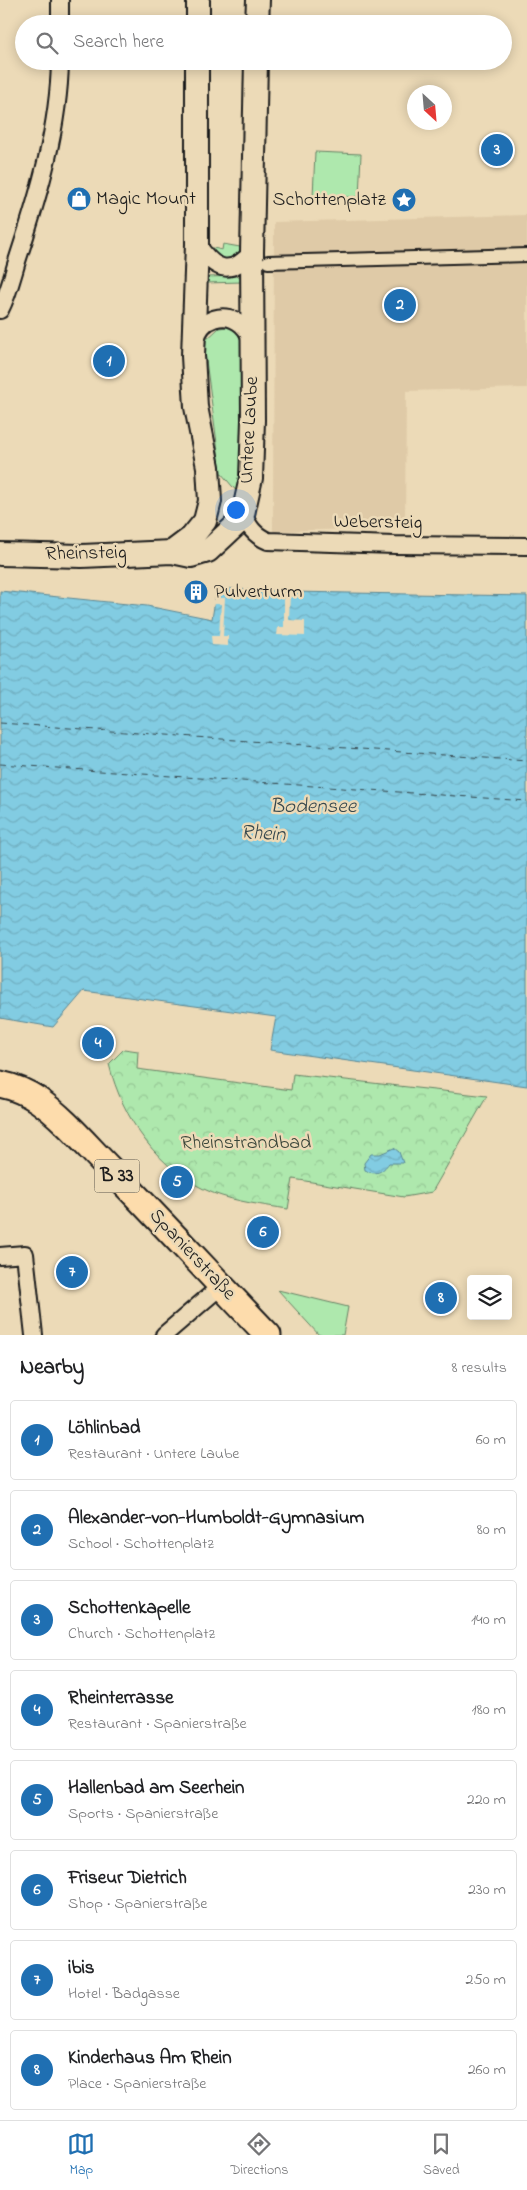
<!DOCTYPE html>
<meta charset="utf-8">
<style>
:root{--surface:#fff;--page:#f6f6f6;--text:#202124;--muted:#757577;--line:#e0e0e0;--accent:#1f6fb2}
body{margin:0;font-family:"Indie Flower",sans-serif;background:var(--page);color:var(--text)}
.controls{position:absolute;right:15px;bottom:15px;display:grid;overflow:hidden;border-radius:5px;box-shadow:0 2px 12px #0003}
.controls button{width:45px;height:45px;display:grid;place-items:center;padding:0;border:0;border-bottom:1px solid var(--line);background:var(--surface);color:var(--text);font:25px sans-serif}
.compass{position:absolute;left:407px;top:85px;width:45px;height:45px;border-radius:50%;background:var(--surface);box-shadow:0 2px 12px #0003;rotate:154deg}
.you{position:absolute;left:235px;top:509px;width:18px;height:18px;margin:-12px;border:4px solid #fff;border-radius:50%;background:#1a73e8;box-shadow:0 0 0 8px #1a73e833}
.badge{display:grid;place-items:center;width:32px;height:32px;border-radius:50%;background:var(--accent);color:#fff;font-size:16px;font-weight:700}
.pin{position:absolute;translate:-50% -50%;border:2px solid #fff;box-shadow:0 1px 5px #0006}
.list{margin:0;padding:0;list-style:none}
h2{display:flex;justify-content:space-between;align-items:center;height:65px;margin:0;padding:0 20px;font-size:21px}
h2 small{font-size:16px;font-weight:400;color:var(--muted)}
.list li{display:grid;grid-template-columns:32px 1fr auto;gap:15px;align-items:center;box-sizing:border-box;height:80px;margin:0 10px 10px;padding:0 10px;border:1px solid var(--line);border-radius:5px}
.list b{display:block;font-size:19px;white-space:nowrap}
.list p{margin:0;font-size:16px;white-space:nowrap;color:var(--muted)}
.list em{font-size:16px;font-style:normal;color:var(--muted)}
.icon{flex:none;width:28px;height:28px;fill:none;stroke:currentColor;stroke-width:2;stroke-linecap:round;stroke-linejoin:round}
.map{position:relative;flex:none;width:527px;height:1335px;overflow:hidden}
.search{position:absolute;background:var(--surface);box-shadow:0 2px 12px #0003;left:15px;right:15px;top:15px;height:55px;display:flex;align-items:center;gap:12px;box-sizing:border-box;padding:0 18px;border-radius:28px;color:var(--muted);font-size:19px}
.sheet{height:785px;background:var(--surface)}
nav{display:flex;justify-content:space-around;align-items:center;box-sizing:border-box;height:70px;border-top:1px solid var(--line);background:var(--surface);font-size:14px;color:var(--muted)}
nav a{display:grid;justify-items:center;gap:2px}
nav .on{color:var(--accent)}
.map>svg:first-child{display:block}
.built{fill:#dfcaa7}
.grass{fill:#aee8ad;stroke:#658264}
.park{fill:url(#park-crowns);stroke:#658264}
.water{fill:url(#water-waves);stroke:#598693}
.pier{fill:#ecdab7}
.lines{fill:none;stroke-linecap:round;stroke-linejoin:round}
.ferry{stroke:#36484e;stroke-width:1;stroke-dasharray:6 5;stroke-linecap:butt}
.pedestrian-casing{stroke:#1c1c1c;stroke-width:16}
.minor-casing{stroke:#1c1c1c;stroke-width:20}
.secondary-casing{stroke:#1c1c1c;stroke-width:26}
.primary-casing{stroke:#1c1c1c;stroke-width:29}
.pedestrian{stroke:#ecdab7;stroke-width:12}
.minor{stroke:#ecdab7;stroke-width:16}
.secondary{stroke:#ecdab7;stroke-width:22}
.primary{stroke:#fddcac;stroke-width:25}
.labels{text-anchor:middle;dominant-baseline:central;stroke-width:5;stroke-linejoin:round;paint-order:stroke}
.shield{fill:#ecdab7;stroke:#5a554a;stroke-width:1}
.shield-label{font-size:19px;font-weight:bold;fill:#1c1c1c}
.poi-label{font-size:20px;fill:#1c1c1c;stroke:#ecdab7;text-anchor:start}
.street-label{font-size:20px;fill:#1c1c1c;stroke:#ecdab7}
.park-label{font-size:20px;fill:#394539;stroke:#ecdab7}
.water-label{font-size:21px;font-style:italic;fill:#36484e;stroke:#ecdab7}
</style>
<div class="map">
<svg width="527" height="1335" viewBox="0 0 527 1335">
<defs>
<pattern id="park-crowns" width="20" height="18" patternUnits="userSpaceOnUse" patternTransform="scale(1.25)"><rect width="20" height="18" fill="#aee8ad"/><path d="M2 6a3 3 0 1 1 6 0M12 15a3 3 0 1 1 6 0" fill="none" stroke="#95c694"/></pattern>
<pattern id="water-waves" width="16" height="10" patternUnits="userSpaceOnUse" patternTransform="scale(1.25)"><rect width="16" height="10" fill="#82cce2"/><path d="M0 5q4-4 8 0t8 0" fill="none" stroke="#70afc1"/></pattern>
</defs>
<rect width="100%" height="100%" fill="#ecdab7"/>
<filter id="ink" filterUnits="userSpaceOnUse"><feTurbulence type="fractalNoise" baseFrequency=".02" numOctaves="2"/><feDisplacementMap in="SourceGraphic" scale="10" xChannelSelector="R" yChannelSelector="G"/><feConvolveMatrix kernelMatrix="1 2 1 2 8 2 1 2 1" color-interpolation-filters="sRGB"/></filter>
<g filter="url(#ink)">
<path class="built" d="M527,215V388L406,391L405,528L273,531L274,222Z"/>
<path class="grass" d="M315,152L361,154L359,197H313Z
M223,244L240,247L239,254L230,258H220L209,247L222,250Z
M242,276V282L206,283V277Z
M227,327L237,332L243,344L241,484L238,493L221,473L205,353L206,340L219,328Z
M278,1290L348,1307L343,1335H319Z"/>
<path class="park" d="M124,1049L138,1051L137,1069L291,1090L293,1074L487,1096L432,1192L404,1197L293,1179L288,1209C263,1205 237,1202 213,1193C159,1172 122,1118 109,1064Z"/>
<path class="water" d="M217,588L290,592L527,596V1086L270,1050L276,1017L84,991L53,1027L0,1018V591L147,606L212,619Z
M394,1148L399,1152L403,1163H389C382,1172 376,1176 365,1170L364,1163L371,1154H380Z"/>
<path class="pier" d="M284,591L290,592L289,620L305,621V636L277,635L278,627H284Z
M215,598H225L223,636H228V646L212,645L211,636H219L221,604H215Z"/>
<g class="lines">
<path class="ferry" d="M0,723L527,761
M0,764L527,801"/>
<defs>
<path id="pedestrian" d="M268,262L527,255"/>
<path id="minor" d="M60,24V0
M197,244C214,269 229,278 252,252
M0,310C9,293 13,273 19,255C39,194 59,127 60,61
M196,340C200,318 226,310 242,325C248,330 250,336 252,343
M243,514C249,527 254,535 268,541L395,545L527,546
M0,1256L25,1254L34,1335
M164,1335L221,1286"/>
<path id="secondary" d="M198,24V0
M257,24L258,0
M172,552L192,537L205,521L210,501L208,467L196,407L193,356L197,244V61
M0,554L82,556L172,552L191,556L208,551L236,525L243,514L251,478L253,420L252,252L256,61"/>
<path id="primary" d="M0,1084C14,1087 26,1092 38,1100C65,1119 87,1146 110,1169C164,1224 215,1280 268,1335"/>
</defs>
<use href="#pedestrian" class="pedestrian-casing"/>
<use href="#minor" class="minor-casing"/>
<use href="#secondary" class="secondary-casing"/>
<use href="#primary" class="primary-casing"/>
<use href="#pedestrian" class="pedestrian"/>
<use href="#minor" class="minor"/>
<use href="#secondary" class="secondary"/>
<use href="#primary" class="primary"/>
</g>
</g>
<defs>
<symbol id="shop-disc" viewBox="-11 -11 22 22"><circle r="9.5" fill="#1f6fb2" stroke="#ecdab7"/><path d="M-5-2.5h2.3a2.7 3.5 0 0 1 5.4 0H5L5.5 6h-11ZM-1.5-2.5h3a1.5 2.3 0 0 0-3 0Z" fill="#fff"/></symbol>
<symbol id="sight-disc" viewBox="-11 -11 22 22"><circle r="9.5" fill="#1f6fb2" stroke="#ecdab7"/><path d="M0-6L1.8-2.2L6-1.7L2.9 1.2L3.7 5.4L0 3.3L-3.7 5.4L-2.9 1.2L-6-1.7L-1.8-2.2Z" fill="#fff"/></symbol>
<symbol id="building-disc" viewBox="-11 -11 22 22"><circle r="9.5" fill="#1f6fb2" stroke="#ecdab7"/><path d="M-4-6H4V6H1V3H-1V6H-4ZM-2.5-4.3h1.7v1.8h-1.7ZM.8-4.3h1.7v1.8H.8ZM-2.5-1h1.7V.8h-1.7ZM.8-1h1.7V.8H.8Z" fill="#fff"/></symbol>
</defs>
<g fill-rule="evenodd">
<use href="#shop-disc" x="65" y="185" width="28" height="28"/>
<use href="#sight-disc" x="390" y="186" width="28" height="28"/>
<use href="#building-disc" x="182" y="578" width="28" height="28"/>
</g>
<g class="labels">
<rect class="shield" x="94.5" y="1159.5" width="45" height="33" rx="4"/>
<g class="shield-label">
<text x="117" y="1176">B 33</text>
</g>
<g class="poi-label">
<text x="96" y="199">Magic Mount</text>
<text x="386" y="200" text-anchor="end">Schottenplatz</text>
<text x="214" y="592">Pulverturm</text>
</g>
<g class="street-label">
<text transform="translate(250 430) rotate(-87)">Untere Laube</text>
<text transform="translate(378 523) rotate(1)">Webersteig</text>
<text transform="translate(86 554) rotate(-1)">Rheinsteig</text>
<text transform="translate(192 1255) rotate(47)">Spanierstraße</text>
</g>
<g class="park-label">
<text x="246" y="1143">Rheinstrandbad</text>
</g>
<g class="water-label">
<text x="313" y="807">Bodensee</text>
<text transform="translate(263 834) rotate(4)">Rhein</text>
</g>
</g>
</svg>
<div class="controls">
<button><svg class="icon" aria-label="layers" viewBox="0 0 24 24"><path d="M12 4l9 5-9 5-9-5zM3 14l9 5 9-5"/></svg></button>
</div>
<svg class="compass" viewBox="-18 -18 36 36"><path d="M0-13l5 13h-10z" fill="#e53935"/><path d="M0 13l5-13h-10z" fill="#757577"/></svg>
<div class="you"></div>
<div class="pin badge" style="left:109px;top:361px">1</div>
<div class="pin badge" style="left:400px;top:305px">2</div>
<div class="pin badge" style="left:497px;top:150px">3</div>
<div class="pin badge" style="left:98px;top:1043px">4</div>
<div class="pin badge" style="left:177px;top:1182px">5</div>
<div class="pin badge" style="left:263px;top:1232px">6</div>
<div class="pin badge" style="left:72px;top:1272px">7</div>
<div class="pin badge" style="left:441px;top:1298px">8</div>
<div class="search"><svg class="icon" aria-label="search" viewBox="0 0 24 24"><circle cx="10" cy="10" r="6"/><path d="M15 15l6 6"/></svg>Search here</div>
</div>
<section class="sheet">
<h2>Nearby<small>8 results</small></h2>
<ul class="list">
<li><span class="badge">1</span><div><b>Löhlinbad</b><p>Restaurant · Untere Laube</p></div><em>60 m</em></li>
<li><span class="badge">2</span><div><b>Alexander-von-Humboldt-Gymnasium</b><p>School · Schottenplatz</p></div><em>80 m</em></li>
<li><span class="badge">3</span><div><b>Schottenkapelle</b><p>Church · Schottenplatz</p></div><em>140 m</em></li>
<li><span class="badge">4</span><div><b>Rheinterrasse</b><p>Restaurant · Spanierstraße</p></div><em>180 m</em></li>
<li><span class="badge">5</span><div><b>Hallenbad am Seerhein</b><p>Sports · Spanierstraße</p></div><em>220 m</em></li>
<li><span class="badge">6</span><div><b>Friseur Dietrich</b><p>Shop · Spanierstraße</p></div><em>230 m</em></li>
<li><span class="badge">7</span><div><b>ibis</b><p>Hotel · Badgasse</p></div><em>250 m</em></li>
<li><span class="badge">8</span><div><b>Kinderhaus Am Rhein</b><p>Place · Spanierstraße</p></div><em>260 m</em></li>
</ul>
</section>
<nav>
<a class="on"><svg class="icon" aria-label="map" viewBox="0 0 24 24"><path d="M3 6l6-2 6 2 6-2v14l-6 2-6-2-6 2zM9 4v14M15 6v14"/></svg>Map</a>
<a><svg class="icon" aria-label="directions" viewBox="0 0 24 24"><path d="M12 3l9 9-9 9-9-9zM9 14v-3h6M13 9l2 2-2 2"/></svg>Directions</a>
<a><svg class="icon" aria-label="saved" viewBox="0 0 24 24"><path d="M7 4h10v16l-5-4-5 4z"/></svg>Saved</a>
</nav>
